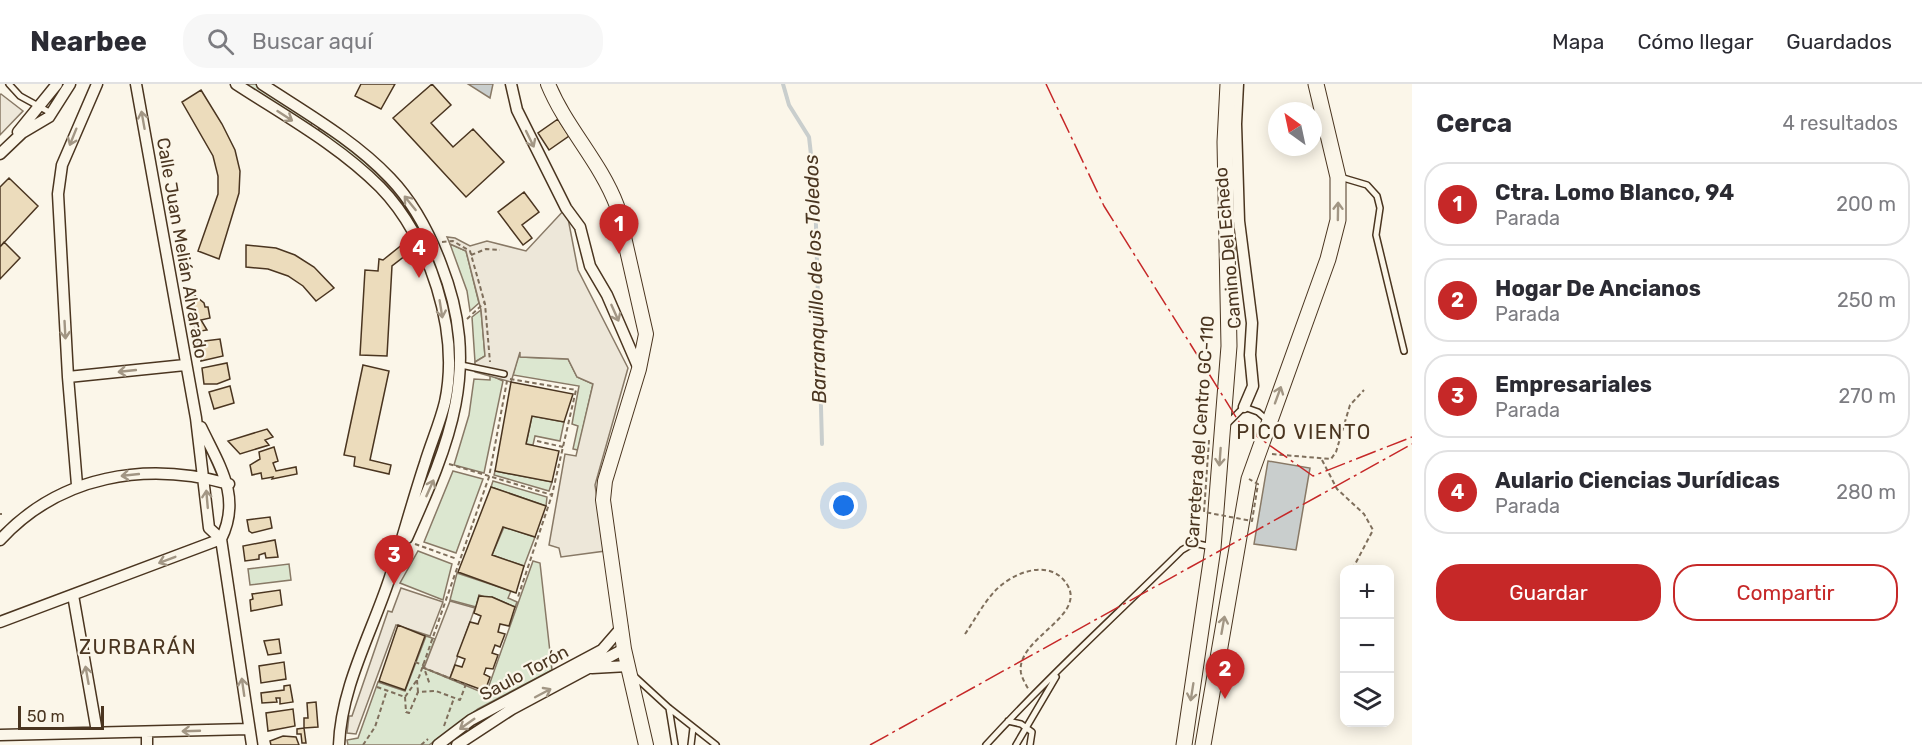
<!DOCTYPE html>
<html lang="es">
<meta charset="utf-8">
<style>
:root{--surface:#fff;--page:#f7f7f7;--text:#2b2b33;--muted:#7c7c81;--line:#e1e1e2;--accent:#c62828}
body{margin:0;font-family:Rubik,sans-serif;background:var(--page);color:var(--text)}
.controls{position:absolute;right:18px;bottom:18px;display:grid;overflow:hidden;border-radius:12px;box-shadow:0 3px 15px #0003}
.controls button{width:54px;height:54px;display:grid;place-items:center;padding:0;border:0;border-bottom:2px solid var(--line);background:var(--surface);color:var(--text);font:30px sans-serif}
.compass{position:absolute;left:1268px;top:18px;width:54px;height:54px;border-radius:50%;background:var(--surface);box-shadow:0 3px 15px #0003;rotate:327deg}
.scale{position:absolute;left:18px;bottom:15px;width:86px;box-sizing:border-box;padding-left:6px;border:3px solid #4a3520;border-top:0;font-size:16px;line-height:21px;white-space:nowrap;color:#4a3520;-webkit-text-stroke:4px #fbf6e9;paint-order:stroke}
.you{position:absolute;left:844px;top:422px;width:21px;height:21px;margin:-15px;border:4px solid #fff;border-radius:50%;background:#1a73e8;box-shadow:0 0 0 9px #1a73e833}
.badge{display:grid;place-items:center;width:39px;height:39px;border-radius:50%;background:var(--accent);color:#fff;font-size:20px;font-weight:700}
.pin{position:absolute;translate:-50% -50px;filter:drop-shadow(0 2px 3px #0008)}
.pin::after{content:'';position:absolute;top:32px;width:21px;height:18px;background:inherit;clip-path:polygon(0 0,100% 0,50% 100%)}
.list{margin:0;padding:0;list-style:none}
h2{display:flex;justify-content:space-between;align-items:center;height:78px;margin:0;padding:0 24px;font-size:26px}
h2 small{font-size:20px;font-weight:400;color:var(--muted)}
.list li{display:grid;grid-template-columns:39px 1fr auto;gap:18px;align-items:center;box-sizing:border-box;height:84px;margin:0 12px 12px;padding:0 12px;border:2px solid var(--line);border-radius:24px}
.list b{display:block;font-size:22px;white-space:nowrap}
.list p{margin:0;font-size:20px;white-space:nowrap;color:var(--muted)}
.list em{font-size:20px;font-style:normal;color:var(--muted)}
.actions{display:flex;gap:12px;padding:18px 24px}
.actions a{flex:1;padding:14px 0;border:2px solid var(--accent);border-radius:24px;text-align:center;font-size:21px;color:var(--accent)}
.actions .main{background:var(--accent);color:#fff}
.icon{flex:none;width:33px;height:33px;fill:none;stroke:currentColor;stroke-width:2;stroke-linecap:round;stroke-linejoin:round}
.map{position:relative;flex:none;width:1412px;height:661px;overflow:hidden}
header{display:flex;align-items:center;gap:36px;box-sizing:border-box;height:84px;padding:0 30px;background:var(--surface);border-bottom:2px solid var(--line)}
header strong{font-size:28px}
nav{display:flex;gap:33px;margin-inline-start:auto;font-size:21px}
.search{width:420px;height:54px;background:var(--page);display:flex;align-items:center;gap:15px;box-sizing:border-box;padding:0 21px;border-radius:24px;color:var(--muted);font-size:22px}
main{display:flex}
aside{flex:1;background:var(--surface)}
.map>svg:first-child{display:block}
.green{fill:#dce7d0;stroke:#887966;stroke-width:1.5}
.parking{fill:#ede7d9;stroke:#887966;stroke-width:1.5}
.water{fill:#c9cecd;stroke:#887966;stroke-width:1.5}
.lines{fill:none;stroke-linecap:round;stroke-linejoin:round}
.stream{stroke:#c9cecd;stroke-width:4}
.building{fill:#ecdcbc;stroke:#4a3520;stroke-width:1.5}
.service-casing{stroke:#4a3520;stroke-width:8}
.minor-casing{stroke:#4a3520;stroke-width:13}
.tertiary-casing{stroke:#4a3520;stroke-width:16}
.secondary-casing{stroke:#4a3520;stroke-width:17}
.path{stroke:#7f6f5c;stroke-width:2;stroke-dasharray:4.5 3;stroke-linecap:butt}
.service{stroke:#fbf6e9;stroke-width:5}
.minor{stroke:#fbf6e9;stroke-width:10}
.tertiary{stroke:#fbf6e9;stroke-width:14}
.secondary{stroke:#fbf6e9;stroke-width:15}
.path-bridge{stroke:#7f6f5c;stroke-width:2;stroke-dasharray:4.5 3;stroke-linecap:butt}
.power{stroke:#c62828;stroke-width:1.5;stroke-dasharray:21 4.5 3 4.5;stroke-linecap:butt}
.oneway{stroke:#a29684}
.labels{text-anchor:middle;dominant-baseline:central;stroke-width:4.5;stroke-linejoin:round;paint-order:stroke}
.street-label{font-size:18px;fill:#4a3520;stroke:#fbf6e9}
.water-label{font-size:20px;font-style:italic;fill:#4a3520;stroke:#fbf6e9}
.neighbourhood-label{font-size:20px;letter-spacing:1.5px;fill:#4a3520;stroke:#fbf6e9}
</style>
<header>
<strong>Nearbee</strong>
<div class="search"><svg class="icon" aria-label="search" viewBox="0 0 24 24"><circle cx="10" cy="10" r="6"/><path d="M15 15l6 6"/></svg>Buscar aquí</div>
<nav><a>Mapa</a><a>Cómo llegar</a><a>Guardados</a></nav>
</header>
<main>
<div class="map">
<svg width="1412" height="661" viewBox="0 0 1412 661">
<rect width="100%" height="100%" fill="#fbf6e9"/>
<path class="green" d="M244,0H256L312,39L309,44Z
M319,44C366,72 397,108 426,152L420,155L407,134L316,49Z
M450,160L466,167L479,219L470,227L467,207Z
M481,226L485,272L475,278L472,233Z
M520,265L521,273L568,275L577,293L593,300L578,366L573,365L578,342L572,340L579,302L513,291Z
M490,291L503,297L484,389L454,381L469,331L474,295L490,296Z
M532,332L564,338L560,357L535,352L533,361L526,360Z
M453,387L483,395L456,469L424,458Z
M495,387L552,398L549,407L494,391Z
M493,397L547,413L546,422L491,403Z
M504,443L535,453L524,482L492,471Z
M418,467L452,480L443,516L400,499Z
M533,477L540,479L552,586L478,625L429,661H348L347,656L358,654L378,598L405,607L426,552L435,555L424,584L486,610Z
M289,480L291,496L250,501L248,485Z
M457,489L511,507L508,514L517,518L515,523L492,513L491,515L479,511L476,523L450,516Z"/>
<path class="parking" d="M1,10L23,27L0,51V11Z
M566,124L578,186L628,284L595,401L605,467L561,473L559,464L549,461L565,370L576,372L593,300L577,293L568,275L520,273V268L511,298L475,288V278L485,272L481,226L466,167L450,160L447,153L455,154L470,162L487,157L526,167Z
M401,504L443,518L430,552L396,541L356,650L347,649L349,632H352L388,527L392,528Z
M450,517L475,524L450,594L424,584Z"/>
<path class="water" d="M468,0H493L490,14Z
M1268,377L1310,384L1296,466L1254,460Z"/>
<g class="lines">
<path class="stream" d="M783,0L789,21L809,53L815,106L822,360"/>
</g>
<path class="building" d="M361,0H395L381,25L355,12Z
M432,0L451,21L431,39L453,63L473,45L504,78L466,113L393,34Z
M201,6L222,40L235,66L240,87L239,109L219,175L198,167L218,110V92L213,72L182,18Z
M558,35L569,52L549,66L538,49Z
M9,94L38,122L0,163V103Z
M524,108L539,128L522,141L532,154L523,161L498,128Z
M4,158L20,174L0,195V163Z
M403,160L410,168L392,182L387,272L360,271L365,186L378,187L379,175L383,176Z
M246,161L276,164L295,171L314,183L334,204L316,217L303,202L288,192L268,185L246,183Z
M193,210L204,219L205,223H208L210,234L201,236L207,246L195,248L189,216Z
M220,255L223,272L201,277V265L198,266L197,258Z
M227,279L230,295L217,300H204L202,284Z
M363,281L389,287L370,376L391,381L389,390L354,382L355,373L344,371Z
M511,298L573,310L564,338L532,332L526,360L559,367L552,398L495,387Z
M230,302L234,319L214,325L209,308Z
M267,345L273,353L265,356L269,361L240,370L228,357Z
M274,363L278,377L273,379L276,387L296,383L297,390L272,395L273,393L262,395L261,389L252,391L250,381L260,375L259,368Z
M491,403L546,422L535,453L503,443L492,471L524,482L516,509L458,488Z
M270,433L272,444L252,449L249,447L247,436Z
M275,456L278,473L266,474L265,469L259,471V475L245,477L243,462Z
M280,506L282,521L251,527L250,516L253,515L252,510Z
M479,512L492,513L515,523L509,542L500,540L498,548L505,550L500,563L495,561L492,569L498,571L493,585L486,584L484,590L490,593L485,607L450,594L455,581L462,583L465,575L457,572L470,538L478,540L481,532L474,529Z
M398,541L425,552L405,606L379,597Z
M279,555L281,569L268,571L264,557Z
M284,578L286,595L261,599L259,582Z
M290,601L293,618L280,620V614H276L277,618L262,619L261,609L284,606V602Z
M316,618L318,643L304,644V634H308L307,619Z
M293,625L295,642L268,647L266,629Z
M304,644L306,659H302L301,650H297V645Z
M283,652L296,653L299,661H271L270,657Z"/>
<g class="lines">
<defs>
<path id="service" d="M9,0L20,12L51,29
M1340,93L1367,101L1377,112L1380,124L1376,151L1404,267
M461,281L504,290
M1227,340L1244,323L1258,328L1267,336
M633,591L669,624L716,661
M669,624L675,661
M1008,637L1021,640L1032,648L1030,661
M691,661L693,644
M986,661C1048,593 1116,531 1182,466L1194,459L1212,463
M1016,661L1056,593"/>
<path id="minor" d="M136,0L196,334L209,444L221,455L252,661
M236,0C285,32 338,61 380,103C430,154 460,248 445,318C440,339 431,359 425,379C412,418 402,457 389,496C371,550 341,604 339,661
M262,0C306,29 354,56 390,94C414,119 429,148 441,180C482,284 450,358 407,454
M511,0L517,26L566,124L580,143L590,182L607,211L639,285
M1238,0L1236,40L1239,137L1252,239L1250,271L1253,302L1244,323
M18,48L57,0
M0,70L22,49L49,33L70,0
M68,293L185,281
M77,401L68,293L58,110L62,81L97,0
M0,456C60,391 146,377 229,400
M73,511L97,648
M0,538L221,455C242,413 219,381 201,343
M592,584L628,582
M0,651L249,645
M147,661V649
M438,661L471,636L602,566L622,543
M457,661L512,625L624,565"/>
<path id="tertiary" d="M548,0C566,44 600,77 617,122L646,250L639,285L605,397L603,416L624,565L646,661"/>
<path id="secondary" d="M1184,661L1213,464L1229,262L1225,58L1228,0
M1203,661L1249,395L1328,175L1338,136V93L1316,0"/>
</defs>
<use href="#service" class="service-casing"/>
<use href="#minor" class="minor-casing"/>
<use href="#tertiary" class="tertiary-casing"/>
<use href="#secondary" class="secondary-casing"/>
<path class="path" d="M442,158L453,157L470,167L485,220L490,278
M471,171L486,165L500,166
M467,235L484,219
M510,295L576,306L552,411
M537,357L563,363
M1272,370L1331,375L1336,368L1350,321L1364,306
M1322,376L1337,405L1364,430L1373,446L1352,486
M449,380L552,411L518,513
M0,430H2
M415,460L457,475
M965,550C974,537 983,520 994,508C1011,489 1051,472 1068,502C1085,534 1015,555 1021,589C1022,594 1026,601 1029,606
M422,583L466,601
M417,596L418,608
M377,603L405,613L419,593L489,393L507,297
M405,613L406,628L409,629L418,608L436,607L460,616L466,600
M444,642L454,614
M363,661L375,643L387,606
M421,661L428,655"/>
<use href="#service" class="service"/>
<use href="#minor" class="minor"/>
<use href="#tertiary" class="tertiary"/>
<use href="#secondary" class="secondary"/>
<path class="path-bridge" d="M1209,356L1204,428L1252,437L1258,400L1249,395
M415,578L423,581L430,601"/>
<path class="power" d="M1046,0L1104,122L1241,341L1313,392L1412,353
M870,661L1412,360"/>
</g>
<defs><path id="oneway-shaft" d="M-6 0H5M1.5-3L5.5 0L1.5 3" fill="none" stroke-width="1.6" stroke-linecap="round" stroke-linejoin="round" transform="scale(1.5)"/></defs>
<g class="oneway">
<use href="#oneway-shaft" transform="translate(285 32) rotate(33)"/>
<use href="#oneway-shaft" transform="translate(143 36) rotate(-100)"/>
<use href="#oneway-shaft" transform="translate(73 53) rotate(112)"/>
<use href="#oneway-shaft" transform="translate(530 55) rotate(64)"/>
<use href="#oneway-shaft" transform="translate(410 119) rotate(-129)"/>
<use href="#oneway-shaft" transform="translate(1338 127) rotate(-89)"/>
<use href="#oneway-shaft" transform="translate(441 225) rotate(81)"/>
<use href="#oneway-shaft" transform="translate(615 229) rotate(66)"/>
<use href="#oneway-shaft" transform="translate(65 246) rotate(87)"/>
<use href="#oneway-shaft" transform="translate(127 287) rotate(174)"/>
<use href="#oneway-shaft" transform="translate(1278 311) rotate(-70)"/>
<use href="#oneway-shaft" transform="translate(1220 373) rotate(94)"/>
<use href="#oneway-shaft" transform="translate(130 391) rotate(174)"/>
<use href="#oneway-shaft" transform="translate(430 404) rotate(-66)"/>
<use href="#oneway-shaft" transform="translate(207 415) rotate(-95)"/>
<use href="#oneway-shaft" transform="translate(167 476) rotate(159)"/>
<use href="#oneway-shaft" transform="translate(1223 541) rotate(-80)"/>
<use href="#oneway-shaft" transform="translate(87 591) rotate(-100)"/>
<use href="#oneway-shaft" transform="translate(243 603) rotate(-98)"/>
<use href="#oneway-shaft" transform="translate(1192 608) rotate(99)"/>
<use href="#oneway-shaft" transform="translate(543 609) rotate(-28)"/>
<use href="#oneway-shaft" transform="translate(467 640) rotate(145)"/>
<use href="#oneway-shaft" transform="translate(191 647) rotate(178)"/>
</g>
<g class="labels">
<g class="street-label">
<text transform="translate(182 164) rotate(80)">Calle Juan Melián Alvarado</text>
<text transform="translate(1228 164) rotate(-95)">Camino Del Echedo</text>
<text transform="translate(1200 348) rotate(-86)">Carretera del Centro GC-110</text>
<text transform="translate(524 589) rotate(-28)">Saulo Torón</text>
</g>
<g class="water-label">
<text transform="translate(815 195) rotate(-92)">Barranquillo de los Toledos</text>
</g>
<g class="neighbourhood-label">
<text x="1304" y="348">PICO VIENTO</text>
<text x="138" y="563">ZURBARÁN</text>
</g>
</g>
</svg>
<div class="controls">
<button>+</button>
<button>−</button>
<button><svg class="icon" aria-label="layers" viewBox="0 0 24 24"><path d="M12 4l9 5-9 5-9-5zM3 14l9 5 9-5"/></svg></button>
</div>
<svg class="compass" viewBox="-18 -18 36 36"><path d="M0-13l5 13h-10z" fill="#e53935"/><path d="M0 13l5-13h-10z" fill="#7c7c81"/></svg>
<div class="scale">50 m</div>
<div class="you"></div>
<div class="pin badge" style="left:619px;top:170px">1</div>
<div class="pin badge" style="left:1225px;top:615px">2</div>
<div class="pin badge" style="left:394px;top:501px">3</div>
<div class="pin badge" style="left:419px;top:194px">4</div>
</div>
<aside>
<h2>Cerca<small>4 resultados</small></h2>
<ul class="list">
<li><span class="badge">1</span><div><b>Ctra. Lomo Blanco, 94</b><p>Parada</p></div><em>200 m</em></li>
<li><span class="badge">2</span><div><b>Hogar De Ancianos</b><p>Parada</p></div><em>250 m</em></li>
<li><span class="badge">3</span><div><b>Empresariales</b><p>Parada</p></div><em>270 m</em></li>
<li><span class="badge">4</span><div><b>Aulario Ciencias Jurídicas</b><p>Parada</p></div><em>280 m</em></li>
</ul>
<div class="actions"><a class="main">Guardar</a><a>Compartir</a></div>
</aside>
</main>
